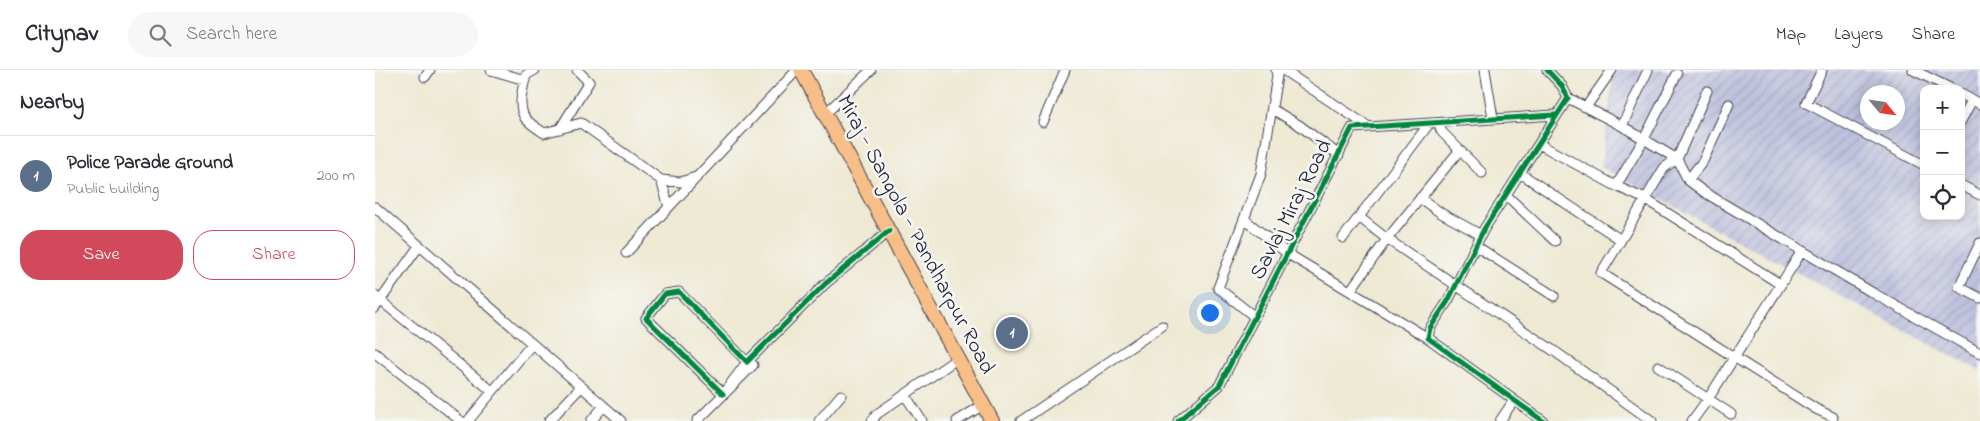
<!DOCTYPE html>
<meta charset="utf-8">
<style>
:root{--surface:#fff;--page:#f7f7f7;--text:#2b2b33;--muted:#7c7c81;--line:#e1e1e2;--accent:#d1495b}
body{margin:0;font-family:"Indie Flower",sans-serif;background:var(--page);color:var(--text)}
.controls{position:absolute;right:15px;top:15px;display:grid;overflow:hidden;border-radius:10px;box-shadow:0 2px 12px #0003}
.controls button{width:45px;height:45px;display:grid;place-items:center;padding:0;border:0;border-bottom:1px solid var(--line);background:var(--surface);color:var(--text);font:25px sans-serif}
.compass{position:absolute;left:1485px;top:15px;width:45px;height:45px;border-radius:50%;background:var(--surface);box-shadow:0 2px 12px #0003;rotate:119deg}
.you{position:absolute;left:834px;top:242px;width:18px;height:18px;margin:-12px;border:4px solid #fff;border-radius:50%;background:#1a73e8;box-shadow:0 0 0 8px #1a73e833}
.badge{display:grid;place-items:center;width:32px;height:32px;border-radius:50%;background:var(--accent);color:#fff;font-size:16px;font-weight:700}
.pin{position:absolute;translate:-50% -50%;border:2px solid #fff;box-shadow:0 1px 5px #0006}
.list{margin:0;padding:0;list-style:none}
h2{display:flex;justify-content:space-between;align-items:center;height:65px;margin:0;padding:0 20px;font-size:21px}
h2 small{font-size:16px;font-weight:400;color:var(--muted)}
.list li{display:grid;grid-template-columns:32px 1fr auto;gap:15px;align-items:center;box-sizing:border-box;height:80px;padding:0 20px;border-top:1px solid var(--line)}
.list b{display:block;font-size:19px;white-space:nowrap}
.list p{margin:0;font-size:16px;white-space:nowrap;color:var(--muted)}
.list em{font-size:16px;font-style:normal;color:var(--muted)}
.actions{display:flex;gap:10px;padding:15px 20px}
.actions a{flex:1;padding:11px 0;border:1px solid var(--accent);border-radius:20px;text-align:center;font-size:18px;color:var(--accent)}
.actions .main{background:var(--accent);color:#fff}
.icon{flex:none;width:28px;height:28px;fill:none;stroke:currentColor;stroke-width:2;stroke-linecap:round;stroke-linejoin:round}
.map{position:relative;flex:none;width:1605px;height:351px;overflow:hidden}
header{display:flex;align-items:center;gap:30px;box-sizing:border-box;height:70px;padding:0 25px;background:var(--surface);border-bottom:1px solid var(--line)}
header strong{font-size:24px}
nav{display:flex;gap:28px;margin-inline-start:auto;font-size:18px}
.search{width:350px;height:45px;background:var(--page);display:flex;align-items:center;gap:12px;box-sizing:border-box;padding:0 18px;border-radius:28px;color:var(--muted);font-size:19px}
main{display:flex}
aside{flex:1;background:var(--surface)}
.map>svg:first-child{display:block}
.industrial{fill:url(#industrial-furrows);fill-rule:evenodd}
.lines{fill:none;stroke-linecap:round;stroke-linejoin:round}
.minor-casing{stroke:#414052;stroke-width:11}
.highway-casing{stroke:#414052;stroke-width:16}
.minor{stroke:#fff;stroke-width:9}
.highway{stroke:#f7be87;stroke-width:14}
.cycleway-casing{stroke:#f6f6f2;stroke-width:8}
.cycleway{stroke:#00873e;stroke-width:5}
.labels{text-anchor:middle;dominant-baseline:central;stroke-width:5;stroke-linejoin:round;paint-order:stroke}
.street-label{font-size:22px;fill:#22223b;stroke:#f6f6f2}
</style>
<header>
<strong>Citynav</strong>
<div class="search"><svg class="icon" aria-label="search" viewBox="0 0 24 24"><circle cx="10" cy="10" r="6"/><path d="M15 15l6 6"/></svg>Search here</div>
<nav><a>Map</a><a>Layers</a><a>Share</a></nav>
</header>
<main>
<aside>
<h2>Nearby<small></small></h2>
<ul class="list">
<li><span class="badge" style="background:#5c6f8a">1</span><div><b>Police Parade Ground</b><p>Public building</p></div><em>200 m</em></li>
</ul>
<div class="actions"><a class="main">Save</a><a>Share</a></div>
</aside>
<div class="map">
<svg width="1605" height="351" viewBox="0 0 1605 351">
<defs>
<pattern id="industrial-furrows" width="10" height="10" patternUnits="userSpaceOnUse" patternTransform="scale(1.25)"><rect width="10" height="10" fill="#bfc2dd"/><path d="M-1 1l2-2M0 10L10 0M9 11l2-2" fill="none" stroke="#a4a6bf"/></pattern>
</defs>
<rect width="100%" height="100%" fill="#f6f6f2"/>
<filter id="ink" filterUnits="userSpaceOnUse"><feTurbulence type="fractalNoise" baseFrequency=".02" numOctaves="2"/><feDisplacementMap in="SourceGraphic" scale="10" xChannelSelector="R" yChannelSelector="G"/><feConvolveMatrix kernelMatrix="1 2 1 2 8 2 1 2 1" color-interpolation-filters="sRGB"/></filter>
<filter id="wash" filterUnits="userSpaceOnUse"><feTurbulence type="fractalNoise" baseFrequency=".0096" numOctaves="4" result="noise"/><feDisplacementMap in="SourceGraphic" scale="20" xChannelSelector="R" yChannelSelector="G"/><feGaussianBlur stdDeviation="1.12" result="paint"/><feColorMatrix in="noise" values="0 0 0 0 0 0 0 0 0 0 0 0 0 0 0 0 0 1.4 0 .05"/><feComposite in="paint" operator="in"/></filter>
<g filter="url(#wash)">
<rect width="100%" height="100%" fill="#eee9d3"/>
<path class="industrial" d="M1239,0H1605V301L1226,97ZM1549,19H1586V146H1549ZM1492,22H1522V52H1492Z"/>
</g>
<g filter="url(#ink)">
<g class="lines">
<defs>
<path id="minor" d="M116,0L150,10
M160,0L151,5C148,18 142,35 150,48C154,53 163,59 169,63L206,53L286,110
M908,0L994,57
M1110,0L1118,48
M1447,0L1431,33L1549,95
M1538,0L1577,19
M50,7L55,0
M1586,24L1605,34
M1193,28L1247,56L1273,0
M1211,37L1237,0
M897,39L924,55L964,85
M450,44L496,0
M1586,51L1597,30
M668,52L690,0
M1064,53L1066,61L1107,103
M1247,56L1302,89L1313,110L1329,122L1498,223L1605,283
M185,59L214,12L202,0
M1164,74L1241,116L1269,69L1302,4
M1145,103L1246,170L1289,98L1302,89L1332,21
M1313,110L1328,91L1354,34
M1586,115L1605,125
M1241,116L1270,129L1405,214
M1131,125L1180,171
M1045,128L1066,143L1106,165
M0,137L246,351
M294,137L286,110L306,112L321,107
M984,147L1012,169L1182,283L1277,351
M869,149L913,184L1053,268
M968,168L1054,54
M1246,170L1226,203L1441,339L1458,347
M1605,173L1584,217L1605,228
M1101,176L1179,226
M251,183L422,0
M975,221L1012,169L1084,81
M0,226L117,321
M0,238L44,176
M880,247L843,218L886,104L902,6L901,0
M0,283L86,351
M1283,296L1356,344
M348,324L271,248L290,224L304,222L372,292L450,214L514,161
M530,325L547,351
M93,351L157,274
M174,351L206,317
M216,351L229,336
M322,351L378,295L372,292L348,324
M444,351L466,325
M497,351L502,344L583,288
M582,351L608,335
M646,351L787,256
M803,351L844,316L977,58L1180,45
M1125,351L1139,330
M1168,351L1053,268L1055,258L1073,231L1109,159L1193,28L1187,16L1172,0
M1317,351L1333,329L1427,181"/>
<path id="highway" d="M426,0L617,351"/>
</defs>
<use href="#minor" class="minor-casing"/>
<use href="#highway" class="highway-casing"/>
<use href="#minor" class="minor"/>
<use href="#highway" class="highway"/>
<defs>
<path id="cycleway" d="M348,324L271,248L290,224L304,222L372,292L450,214L514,161
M803,351L844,316L977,58L1180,45
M1168,351L1053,268L1055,258L1073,231L1109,159L1193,28L1187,16L1172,0"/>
</defs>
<use href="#cycleway" class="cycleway-casing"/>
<use href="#cycleway" class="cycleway"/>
</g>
</g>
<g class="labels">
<g class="street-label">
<text transform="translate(917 140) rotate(-63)">Savlaj Miraj Road</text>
<text transform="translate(540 165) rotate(62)">Miraj - Sangola - Pandharpur Road</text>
</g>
</g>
</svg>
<div class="controls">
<button>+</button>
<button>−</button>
<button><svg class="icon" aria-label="locate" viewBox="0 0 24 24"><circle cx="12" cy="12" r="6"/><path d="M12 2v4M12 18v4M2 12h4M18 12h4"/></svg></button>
</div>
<svg class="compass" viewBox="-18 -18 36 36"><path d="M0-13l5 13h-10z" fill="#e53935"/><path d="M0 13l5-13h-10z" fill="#7c7c81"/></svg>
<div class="you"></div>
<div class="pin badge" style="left:637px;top:263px;background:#5c6f8a">1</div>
</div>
</main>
